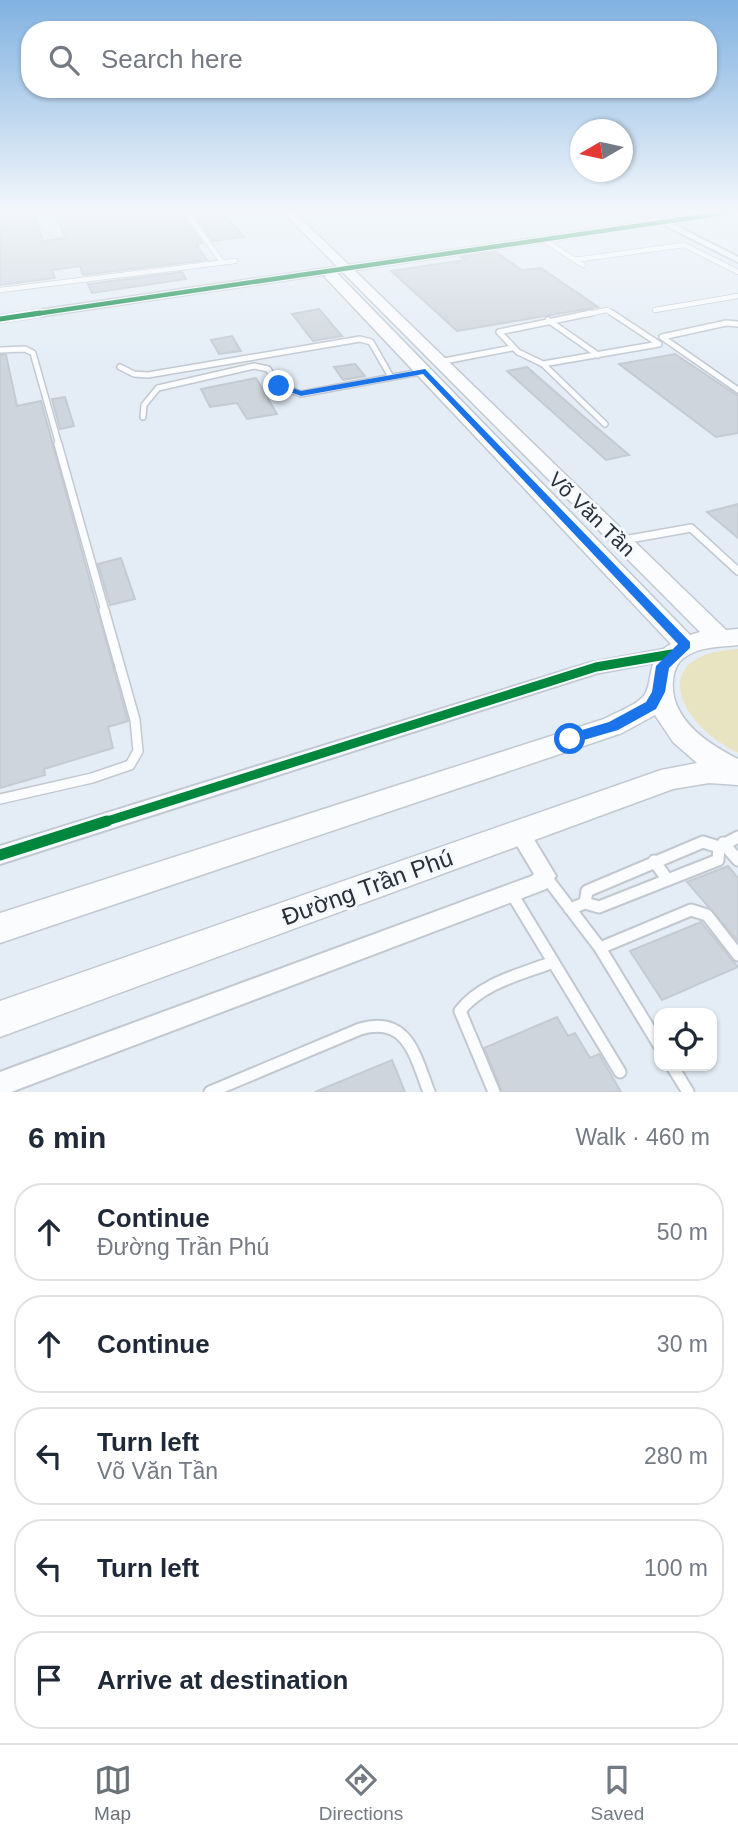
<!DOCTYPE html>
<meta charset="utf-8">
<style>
:root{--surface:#fff;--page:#f2f2f3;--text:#1f2937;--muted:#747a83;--line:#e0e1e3;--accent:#6a7279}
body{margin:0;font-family:Helvetica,sans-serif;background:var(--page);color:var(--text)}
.controls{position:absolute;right:21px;bottom:21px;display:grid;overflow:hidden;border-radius:14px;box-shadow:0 2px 5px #0004}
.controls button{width:63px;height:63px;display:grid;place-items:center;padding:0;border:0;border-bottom:2px solid var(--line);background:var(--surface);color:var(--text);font:35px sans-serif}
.compass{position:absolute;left:570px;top:119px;width:63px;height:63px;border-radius:50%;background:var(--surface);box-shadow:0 2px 5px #0004;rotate:261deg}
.stop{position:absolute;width:21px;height:21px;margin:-16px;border:5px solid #1a73e8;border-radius:50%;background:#fff}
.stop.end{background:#1a73e8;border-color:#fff;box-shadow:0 2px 7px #0008}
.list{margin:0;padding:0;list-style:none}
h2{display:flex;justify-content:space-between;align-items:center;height:91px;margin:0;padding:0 28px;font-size:30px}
h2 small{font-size:23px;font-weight:400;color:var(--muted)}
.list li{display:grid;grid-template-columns:46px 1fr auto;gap:21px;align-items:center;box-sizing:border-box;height:98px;margin:0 14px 14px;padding:0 14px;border:2px solid var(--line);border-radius:28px}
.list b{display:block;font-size:26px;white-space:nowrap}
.list p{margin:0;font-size:23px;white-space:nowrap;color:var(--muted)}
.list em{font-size:23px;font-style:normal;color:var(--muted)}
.icon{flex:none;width:38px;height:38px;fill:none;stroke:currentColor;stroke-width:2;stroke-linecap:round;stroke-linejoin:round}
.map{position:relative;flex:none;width:738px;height:1092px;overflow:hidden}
.search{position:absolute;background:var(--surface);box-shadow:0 2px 5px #0004;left:21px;right:21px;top:21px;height:77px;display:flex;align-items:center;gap:18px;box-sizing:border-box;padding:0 24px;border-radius:28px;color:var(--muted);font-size:26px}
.sheet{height:651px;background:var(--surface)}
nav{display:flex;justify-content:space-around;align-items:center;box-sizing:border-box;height:98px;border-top:2px solid var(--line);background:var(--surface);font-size:19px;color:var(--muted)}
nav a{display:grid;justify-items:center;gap:4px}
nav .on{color:var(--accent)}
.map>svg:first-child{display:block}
.green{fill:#e8e3c0}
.building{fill:#ced5dc;stroke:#c4cbd3;stroke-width:2}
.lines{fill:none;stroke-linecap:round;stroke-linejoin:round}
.lane-far4-casing{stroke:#c2c8d0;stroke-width:6}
.lane-far3-casing{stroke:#c2c8d0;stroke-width:8}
.lane-far2-casing{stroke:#c2c8d0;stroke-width:10}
.lane-far1-casing{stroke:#c2c8d0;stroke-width:12}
.lane-casing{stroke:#c2c8d0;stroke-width:15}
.street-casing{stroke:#c2c8d0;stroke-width:4}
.secondary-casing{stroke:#c2c8d0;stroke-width:3}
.lane-far4{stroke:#fbfcfe;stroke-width:4.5}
.lane-far3{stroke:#fbfcfe;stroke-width:5}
.lane-far2{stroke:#fbfcfe;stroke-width:7}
.lane-far1{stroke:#fbfcfe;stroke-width:9}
.lane{stroke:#fbfcfe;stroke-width:11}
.street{fill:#fbfcfe;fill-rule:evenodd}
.secondary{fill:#fbfcfe;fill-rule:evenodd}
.cycleway-far3-casing{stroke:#f5f8fc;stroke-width:7}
.cycleway-far2-casing{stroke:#f5f8fc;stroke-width:9}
.cycleway-far1-casing{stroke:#f5f8fc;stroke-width:13}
.cycleway-casing{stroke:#f5f8fc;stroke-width:16}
.cycleway-far3{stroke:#00873e;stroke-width:4.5}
.cycleway-far2{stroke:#00873e;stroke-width:5}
.cycleway-far1{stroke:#00873e;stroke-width:9}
.cycleway{stroke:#00873e;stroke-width:11}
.route{fill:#1a73e8}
.labels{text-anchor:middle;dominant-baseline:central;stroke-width:6;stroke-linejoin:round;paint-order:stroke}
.street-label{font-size:21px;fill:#293036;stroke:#f5f8fc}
.near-street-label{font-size:24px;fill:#293036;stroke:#f5f8fc}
</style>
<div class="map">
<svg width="738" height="1092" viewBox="0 0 738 1092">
<rect width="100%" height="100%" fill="#e4edf6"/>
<path class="green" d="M738,649V753C678,724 645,654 738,649Z"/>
<path class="building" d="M0,212H34L43,241L65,238L55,212H181L202,243L196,244L207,260L83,275L80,266L52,270L55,278L0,285Z
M192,212H222L244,237L213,241Z
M496,252L522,270L541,268L598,307L457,331L391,271L466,260L461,257Z
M182,272L186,279L92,293L88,284Z
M319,309L342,336L313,341L292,314Z
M232,336L241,351L219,354L211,340Z
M675,354L738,396V433L716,437L619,364Z
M0,355H6L17,406L41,401L128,721L108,727L113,748L44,769L45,775L0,788Z
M355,364L365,376L343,380L334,367Z
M527,367L583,416L629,455L606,460L507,371Z
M256,378L277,414L247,419L237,403L210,407L201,389Z
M65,397L74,426L60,429L52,399Z
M738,504V538L707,512Z
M121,558L135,599L110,605L98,564Z
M728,866L738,878V941L687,882Z
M701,922L738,967L662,1000L630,951Z
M557,1017L568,1036L575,1033L590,1058L599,1054L621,1092H502L484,1048Z
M392,1060L405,1092H315Z"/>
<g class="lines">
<defs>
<path id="lane-far4" d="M186,212L222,262
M542,239L583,265
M574,260L684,245L738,272
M0,290L235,261
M655,310L738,296
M583,315L607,310L615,315"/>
<path id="lane-far3" d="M548,320L598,355
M738,324L726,323L662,337L738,390
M0,350L25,349L33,353L59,445
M439,362L512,348
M543,364L605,424
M543,364L518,352L499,332L591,313
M543,364L659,344L612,313
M120,367L134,374L148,375L360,339L371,342L391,377
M143,417L144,405L158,388L254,366L268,369L279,386L301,394L425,371"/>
<path id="lane-far2" d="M58,444L105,611
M624,540L691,528L738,571"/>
<path id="lane-far1" d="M0,799L92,778L130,765L138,751L135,720L104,610"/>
<path id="lane" d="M723,843L738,860
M654,861L667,879
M546,877L600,948L659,1045
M512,894L620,1072
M585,903L587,891L703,842L719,847L738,837
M570,909L585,903L599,907L718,860L719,847
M600,948L691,910L707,915L738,955
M672,1066L688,1092
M210,1092L360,1029C408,1015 415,1056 429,1092
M494,1092L460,1011C481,983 522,974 553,962"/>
<path id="street" d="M639,212C650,212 657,219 666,219C689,220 712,212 735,212L671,223L738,257V262L662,224L0,322V316L655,221Z
M672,648L678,650L680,654L678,658L597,673L0,864V846L590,663Z
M519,824L526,826L556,876L546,889L11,1092H0V1072L532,876L534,874L509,832L512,826Z"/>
<path id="secondary" d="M283,212H294L726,630L738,629V645C720,647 701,646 685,657C677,662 674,671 673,680C669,719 708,744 738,759V785L709,783L673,789L0,1037V1001L661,770L697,763L673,742L655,715L622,733L0,943V913L604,719C615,713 634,706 643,697C655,683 644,658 671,644L325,277V271H335L690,635L700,632Z"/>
</defs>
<use href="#lane-far4" class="lane-far4-casing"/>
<use href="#lane-far3" class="lane-far3-casing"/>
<use href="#lane-far2" class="lane-far2-casing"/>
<use href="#lane-far1" class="lane-far1-casing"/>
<use href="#lane" class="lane-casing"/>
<use href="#street" class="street-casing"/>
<use href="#secondary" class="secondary-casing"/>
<use href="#lane-far4" class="lane-far4"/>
<use href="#lane-far3" class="lane-far3"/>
<use href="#lane-far2" class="lane-far2"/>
<use href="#lane-far1" class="lane-far1"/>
<use href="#lane" class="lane"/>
<use href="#street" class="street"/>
<use href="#secondary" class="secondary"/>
<defs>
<path id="cycleway-far3" d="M28,315L731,212"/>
<path id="cycleway-far2" d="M0,319L40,313"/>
<path id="cycleway-far1" d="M101,823L596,667L672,654"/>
<path id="cycleway" d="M0,855L107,821"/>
</defs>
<use href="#cycleway-far3" class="cycleway-far3-casing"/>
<use href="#cycleway-far2" class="cycleway-far2-casing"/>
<use href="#cycleway-far1" class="cycleway-far1-casing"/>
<use href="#cycleway" class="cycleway-casing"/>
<use href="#cycleway-far3" class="cycleway-far3"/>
<use href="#cycleway-far2" class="cycleway-far2"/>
<use href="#cycleway-far1" class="cycleway-far1"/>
<use href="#cycleway" class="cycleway"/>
</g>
<linearGradient id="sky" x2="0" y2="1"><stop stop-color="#81b2e1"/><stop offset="0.58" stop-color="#f3f7fb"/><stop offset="1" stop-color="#f3f7fb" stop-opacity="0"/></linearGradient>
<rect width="738" height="365" fill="url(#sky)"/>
<path class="route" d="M425,369L690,642V648L669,668L665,692L656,709L618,730L570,744L565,743V735L609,722L646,702L652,692L656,666L678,644L423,374L301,396L274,386L279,383L301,391Z"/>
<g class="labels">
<g class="street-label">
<text transform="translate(592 514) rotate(44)">Võ Văn Tần</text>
</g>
<g class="near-street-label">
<text transform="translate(367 887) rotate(-20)">Đường Trần Phú</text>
</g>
</g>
</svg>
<div class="controls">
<button><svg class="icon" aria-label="locate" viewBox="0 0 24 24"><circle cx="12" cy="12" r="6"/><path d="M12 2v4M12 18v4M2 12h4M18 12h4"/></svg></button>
</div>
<svg class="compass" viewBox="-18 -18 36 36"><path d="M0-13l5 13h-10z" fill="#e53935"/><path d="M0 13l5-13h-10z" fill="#747a83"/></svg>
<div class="stop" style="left:570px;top:739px"></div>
<div class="stop end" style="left:279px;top:386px"></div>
<div class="search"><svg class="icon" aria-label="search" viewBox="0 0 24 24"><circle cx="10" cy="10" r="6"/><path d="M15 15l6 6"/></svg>Search here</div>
</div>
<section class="sheet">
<h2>6 min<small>Walk · 460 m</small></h2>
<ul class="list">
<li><svg class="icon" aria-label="ahead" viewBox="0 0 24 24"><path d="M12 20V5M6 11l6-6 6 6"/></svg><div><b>Continue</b><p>Đường Trần Phú</p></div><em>50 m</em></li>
<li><svg class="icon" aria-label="ahead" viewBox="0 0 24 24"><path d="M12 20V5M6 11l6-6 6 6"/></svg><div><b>Continue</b></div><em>30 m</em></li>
<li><svg class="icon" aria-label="left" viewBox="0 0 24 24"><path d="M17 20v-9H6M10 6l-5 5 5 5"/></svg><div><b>Turn left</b><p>Võ Văn Tần</p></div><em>280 m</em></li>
<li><svg class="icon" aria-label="left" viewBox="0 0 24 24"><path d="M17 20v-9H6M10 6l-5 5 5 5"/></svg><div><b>Turn left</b></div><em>100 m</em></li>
<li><svg class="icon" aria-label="arrive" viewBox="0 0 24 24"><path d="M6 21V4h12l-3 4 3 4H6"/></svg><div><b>Arrive at destination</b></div></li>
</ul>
</section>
<nav>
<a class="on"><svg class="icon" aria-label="map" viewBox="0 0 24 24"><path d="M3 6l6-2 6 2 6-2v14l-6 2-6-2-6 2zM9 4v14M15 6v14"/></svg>Map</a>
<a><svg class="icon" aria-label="directions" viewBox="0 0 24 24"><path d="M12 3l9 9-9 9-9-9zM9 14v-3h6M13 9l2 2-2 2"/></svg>Directions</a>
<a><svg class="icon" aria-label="saved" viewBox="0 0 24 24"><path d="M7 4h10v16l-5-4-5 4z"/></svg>Saved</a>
</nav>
